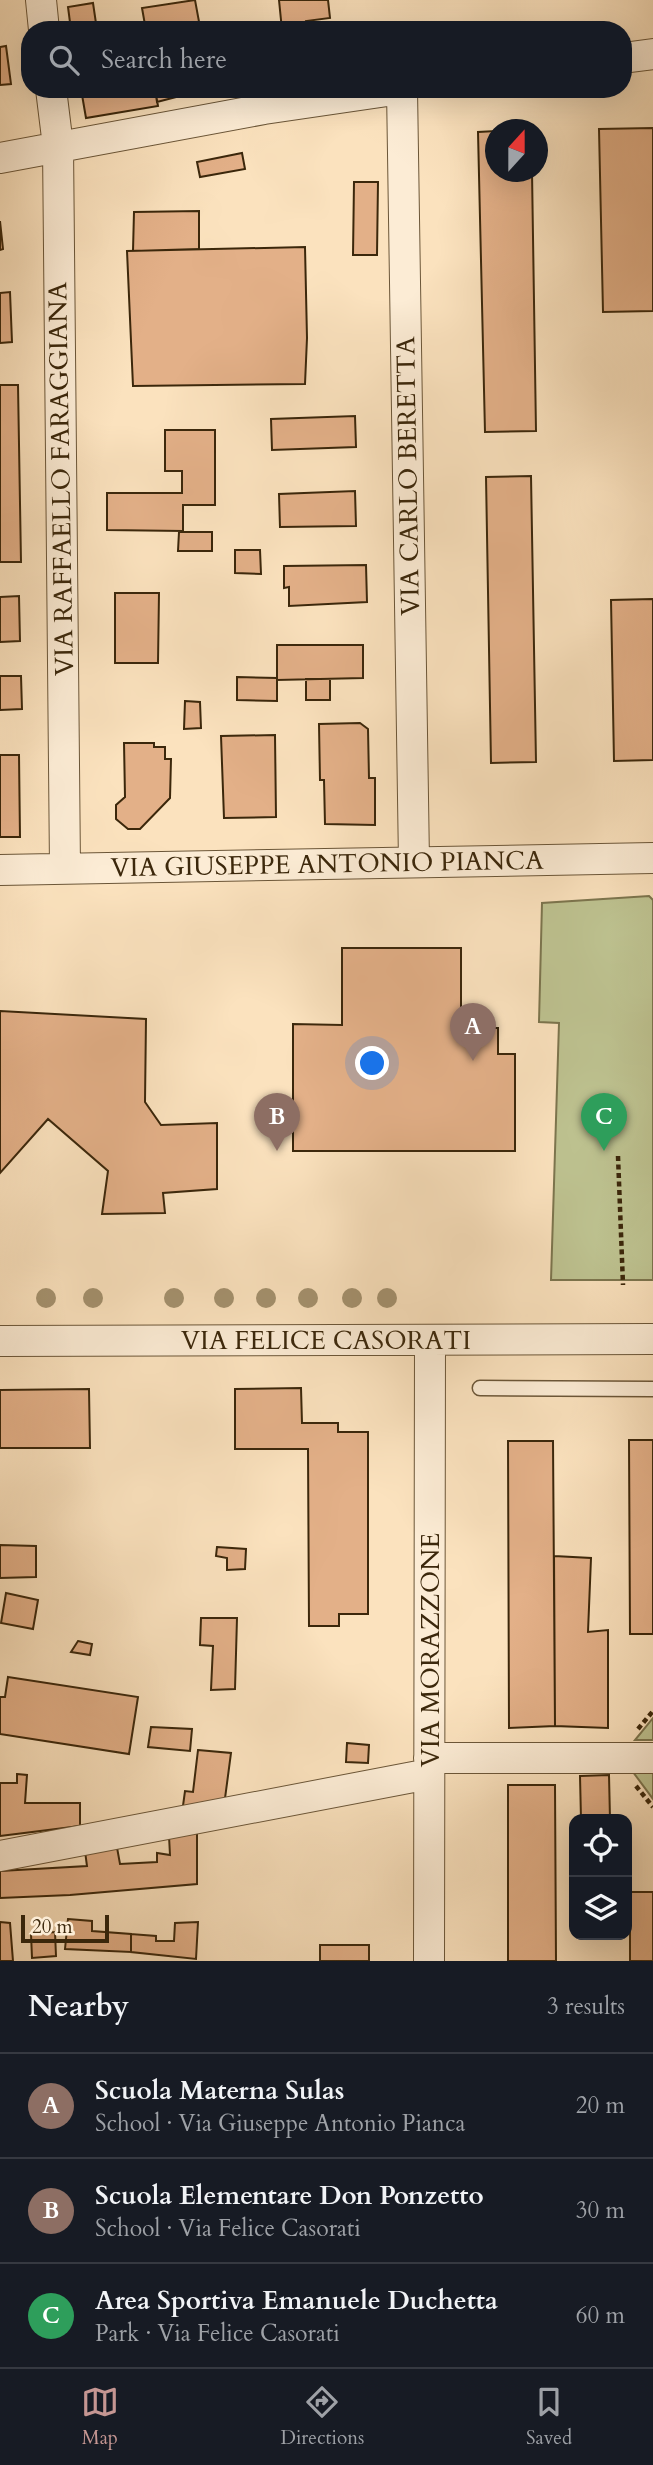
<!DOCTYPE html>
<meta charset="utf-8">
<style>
:root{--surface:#171b24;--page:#20242c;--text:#f1f3f6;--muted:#9ea1a6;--line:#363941;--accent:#c59692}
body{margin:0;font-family:Cardo,serif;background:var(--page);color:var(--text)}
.controls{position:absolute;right:21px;bottom:21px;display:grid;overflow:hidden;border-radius:14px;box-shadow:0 7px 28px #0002}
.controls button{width:63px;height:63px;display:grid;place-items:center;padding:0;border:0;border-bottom:2px solid var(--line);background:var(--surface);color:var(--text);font:35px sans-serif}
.compass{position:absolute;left:485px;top:119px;width:63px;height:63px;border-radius:50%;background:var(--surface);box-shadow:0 7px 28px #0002;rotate:21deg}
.scale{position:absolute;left:21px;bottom:18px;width:88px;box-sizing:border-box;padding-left:7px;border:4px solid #3b270b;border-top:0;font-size:19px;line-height:24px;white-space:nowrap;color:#3b270b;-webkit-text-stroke:5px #fcecd5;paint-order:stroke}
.you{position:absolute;left:373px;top:1064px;width:24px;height:24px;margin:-18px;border:5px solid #fff;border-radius:50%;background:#1a73e8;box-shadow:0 0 0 10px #1a73e833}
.badge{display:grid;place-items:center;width:46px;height:46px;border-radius:50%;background:var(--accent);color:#fff;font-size:23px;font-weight:700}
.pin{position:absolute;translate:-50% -58px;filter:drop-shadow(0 2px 4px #0008)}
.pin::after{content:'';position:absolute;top:37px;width:24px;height:21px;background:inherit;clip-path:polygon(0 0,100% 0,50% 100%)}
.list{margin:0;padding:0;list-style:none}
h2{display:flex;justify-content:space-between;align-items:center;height:91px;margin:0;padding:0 28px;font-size:30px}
h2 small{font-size:23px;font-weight:400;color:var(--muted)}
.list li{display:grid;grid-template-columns:46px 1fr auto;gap:21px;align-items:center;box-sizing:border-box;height:105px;padding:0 28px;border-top:2px solid var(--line)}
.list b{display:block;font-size:26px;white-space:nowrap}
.list p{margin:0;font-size:23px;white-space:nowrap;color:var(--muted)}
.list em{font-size:23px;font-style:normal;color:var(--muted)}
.icon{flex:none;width:38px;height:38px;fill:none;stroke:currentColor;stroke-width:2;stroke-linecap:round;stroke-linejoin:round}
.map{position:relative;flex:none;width:653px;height:1961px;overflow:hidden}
.search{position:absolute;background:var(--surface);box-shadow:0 7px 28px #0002;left:21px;right:21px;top:21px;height:77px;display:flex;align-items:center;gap:18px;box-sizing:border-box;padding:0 24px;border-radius:28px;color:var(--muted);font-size:26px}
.sheet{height:406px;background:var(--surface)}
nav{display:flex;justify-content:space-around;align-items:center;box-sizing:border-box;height:98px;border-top:2px solid var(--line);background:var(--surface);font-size:19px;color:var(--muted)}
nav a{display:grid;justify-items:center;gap:4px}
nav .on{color:var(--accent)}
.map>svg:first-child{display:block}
.green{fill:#bec391;stroke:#7c754e;stroke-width:2}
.building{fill:#e3b088;stroke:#3b270b;stroke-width:2}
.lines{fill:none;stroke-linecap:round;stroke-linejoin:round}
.lane-casing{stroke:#6b5638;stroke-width:17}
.street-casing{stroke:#6b5638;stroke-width:32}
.path{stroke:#3b270b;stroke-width:4.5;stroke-dasharray:5 3.5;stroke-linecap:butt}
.lane{stroke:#fcecd5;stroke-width:14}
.street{stroke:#fcecd5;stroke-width:30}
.tree{fill:#a4916e}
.labels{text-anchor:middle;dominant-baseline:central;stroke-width:6;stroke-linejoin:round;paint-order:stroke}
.street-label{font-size:26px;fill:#3b270b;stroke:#fcecd5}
</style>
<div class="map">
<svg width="653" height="1961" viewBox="0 0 653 1961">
<rect width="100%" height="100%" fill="#fbe2be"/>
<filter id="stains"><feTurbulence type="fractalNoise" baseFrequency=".00286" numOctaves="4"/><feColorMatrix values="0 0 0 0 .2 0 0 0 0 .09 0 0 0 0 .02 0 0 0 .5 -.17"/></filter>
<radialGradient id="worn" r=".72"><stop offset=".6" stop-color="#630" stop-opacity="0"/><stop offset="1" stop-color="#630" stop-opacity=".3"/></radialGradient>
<path class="green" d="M649,896L653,900V1280H551L559,1023L539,1022L542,903Z
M653,1718V1740H635Z
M633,1772H653V1799Z"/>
<path class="building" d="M195,0L200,27L170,30L168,22L145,25L142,8Z
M279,0H328L330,18L306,21L307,30H282Z
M93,3L97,30H71L68,7Z
M6,46L11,84L0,85V47Z
M81,89H155L158,106L86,118Z
M155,89H178L180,96L157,102Z
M653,128V311L603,312L599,129Z
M496,131V172H532L536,431L485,432L478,132Z
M242,153L245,169L200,177L197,162Z
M354,182H378L377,255H353Z
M199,211V249L133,251L134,212Z
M0,221L3,249L0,250Z
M305,247L307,338L305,384L133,386L127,251Z
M10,292L12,342L0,343V293Z
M0,385H18L21,562H0Z
M355,416L356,447L272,450L271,419Z
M165,430H215V505H183V531L107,530V493H182V471H165Z
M531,476L536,762L491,763L486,477Z
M355,491L356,526L280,527L279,494Z
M179,532H212V551H178Z
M235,550H260L261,574L235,573Z
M366,565L367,602L289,606V587L284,588V566Z
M115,593H159L158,663H115Z
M19,596L20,641L0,642V597Z
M653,599V760L614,761L611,600Z
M277,645H363V678L277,680Z
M0,676H21L22,709L0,710Z
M237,677L277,678V701L237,700Z
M306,679H330V700H306Z
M185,701L200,702L201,728L184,729Z
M360,723L368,729L369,778H375V825L325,824L324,780H320L319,724Z
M275,735L276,817L224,818L221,736Z
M124,743H154V747H165V759H171L170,798L140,829H128L116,819V805L125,797Z
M0,755H19L20,837H0Z
M342,948H461V1028H498V1054H515V1151H293V1024L342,1025Z
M0,1011L146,1019L145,1102L161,1125L217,1123V1189L163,1193L165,1213L102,1214L108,1171L48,1119L0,1173Z
M301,1388L302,1423H338V1432H368V1614H339V1626H309L308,1449H235V1389Z
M89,1389L90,1448H0V1390Z
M629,1440H653V1634H630Z
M508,1441H553L555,1726L509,1728Z
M0,1545L36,1546V1577L0,1578Z
M217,1547L246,1549L245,1569L227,1570V1558L216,1556Z
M554,1556L591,1558L588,1632L608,1630V1728L555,1726Z
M6,1593L38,1600L33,1629L1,1623Z
M201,1618H237L235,1689L211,1690L213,1646L200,1645Z
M78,1641L92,1644L90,1655L71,1652Z
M8,1677L138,1697L129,1754L0,1734V1697H5Z
M151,1727L192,1729L190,1751L148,1747Z
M347,1743L369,1745L368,1763L346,1762Z
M198,1750L231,1753L224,1806L182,1813L185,1791L193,1792Z
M17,1774L27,1775L25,1803H80V1826L0,1836V1783H17Z
M609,1775L610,1819H581L580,1776Z
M508,1785H555L556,1961H508Z
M197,1833V1884L70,1895L0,1898V1871L87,1866L84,1844L116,1842L120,1864L157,1862V1853L170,1855L169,1836Z
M630,1892H653V1961H630Z
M68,1919L92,1921V1931L131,1934V1952L65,1949Z
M0,1922L10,1923L13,1961H0Z
M198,1922L196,1959L131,1952V1934L156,1936V1941H174L175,1923Z
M55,1932L56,1956L32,1958L31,1934Z
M320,1945H369V1961H320Z"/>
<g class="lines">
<defs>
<path id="lane" d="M480,1388L653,1389"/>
<path id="street" d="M41,0L44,30
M623,58L653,54
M51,89L58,146L65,868
M402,89L414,862
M0,158L264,109L401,89
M0,870L653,858
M0,1341L653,1339
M429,1758H653
M0,1856L429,1774
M429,1961L430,1340"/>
</defs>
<use href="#lane" class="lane-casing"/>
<use href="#street" class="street-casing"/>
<path class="path" d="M618,1156L623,1285
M638,1729L653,1711
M636,1786L653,1807"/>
<use href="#lane" class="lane"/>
<use href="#street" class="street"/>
</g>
<g class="tree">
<circle cx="46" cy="1298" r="10"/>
<circle cx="93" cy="1298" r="10"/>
<circle cx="174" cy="1298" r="10"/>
<circle cx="224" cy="1298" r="10"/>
<circle cx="266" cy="1298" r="10"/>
<circle cx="308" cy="1298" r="10"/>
<circle cx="352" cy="1298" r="10"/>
<circle cx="387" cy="1298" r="10"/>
</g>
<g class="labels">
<g class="street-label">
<text transform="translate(408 476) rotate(-91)">VIA CARLO BERETTA</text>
<text transform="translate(61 479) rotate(-91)">VIA RAFFAELLO FARAGGIANA</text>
<text transform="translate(327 864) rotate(-1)">VIA GIUSEPPE ANTONIO PIANCA</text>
<text x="326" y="1340">VIA FELICE CASORATI</text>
<text transform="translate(430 1650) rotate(-90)">VIA MORAZZONE</text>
</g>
</g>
<rect width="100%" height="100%" filter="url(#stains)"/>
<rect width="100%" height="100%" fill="url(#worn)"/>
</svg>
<div class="controls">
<button><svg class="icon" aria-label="locate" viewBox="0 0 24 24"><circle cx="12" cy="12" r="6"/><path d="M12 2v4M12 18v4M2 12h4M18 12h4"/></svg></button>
<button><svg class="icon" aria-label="layers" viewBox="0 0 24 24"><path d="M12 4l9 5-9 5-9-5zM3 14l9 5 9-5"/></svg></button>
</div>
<svg class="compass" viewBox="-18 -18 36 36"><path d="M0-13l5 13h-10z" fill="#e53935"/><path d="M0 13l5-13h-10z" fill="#9ea1a6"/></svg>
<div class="scale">20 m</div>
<div class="you"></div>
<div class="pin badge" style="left:473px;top:1061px;background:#8d6e63">A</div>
<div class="pin badge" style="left:277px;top:1151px;background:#8d6e63">B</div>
<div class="pin badge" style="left:604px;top:1151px;background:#2e9e5b">C</div>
<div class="search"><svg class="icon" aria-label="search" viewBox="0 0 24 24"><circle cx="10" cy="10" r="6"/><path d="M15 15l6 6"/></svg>Search here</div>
</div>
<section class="sheet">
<h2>Nearby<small>3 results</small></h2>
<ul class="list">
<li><span class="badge" style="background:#8d6e63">A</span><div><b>Scuola Materna Sulas</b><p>School · Via Giuseppe Antonio Pianca</p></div><em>20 m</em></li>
<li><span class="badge" style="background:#8d6e63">B</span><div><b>Scuola Elementare Don Ponzetto</b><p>School · Via Felice Casorati</p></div><em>30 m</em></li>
<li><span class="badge" style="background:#2e9e5b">C</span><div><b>Area Sportiva Emanuele Duchetta</b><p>Park · Via Felice Casorati</p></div><em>60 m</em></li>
</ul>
</section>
<nav>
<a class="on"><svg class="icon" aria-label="map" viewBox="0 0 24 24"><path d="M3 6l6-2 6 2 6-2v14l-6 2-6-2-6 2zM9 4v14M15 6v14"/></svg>Map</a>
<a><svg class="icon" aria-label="directions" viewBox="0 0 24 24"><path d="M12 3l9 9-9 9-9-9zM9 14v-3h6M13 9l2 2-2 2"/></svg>Directions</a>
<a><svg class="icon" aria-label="saved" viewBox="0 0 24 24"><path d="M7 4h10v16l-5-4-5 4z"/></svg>Saved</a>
</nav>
